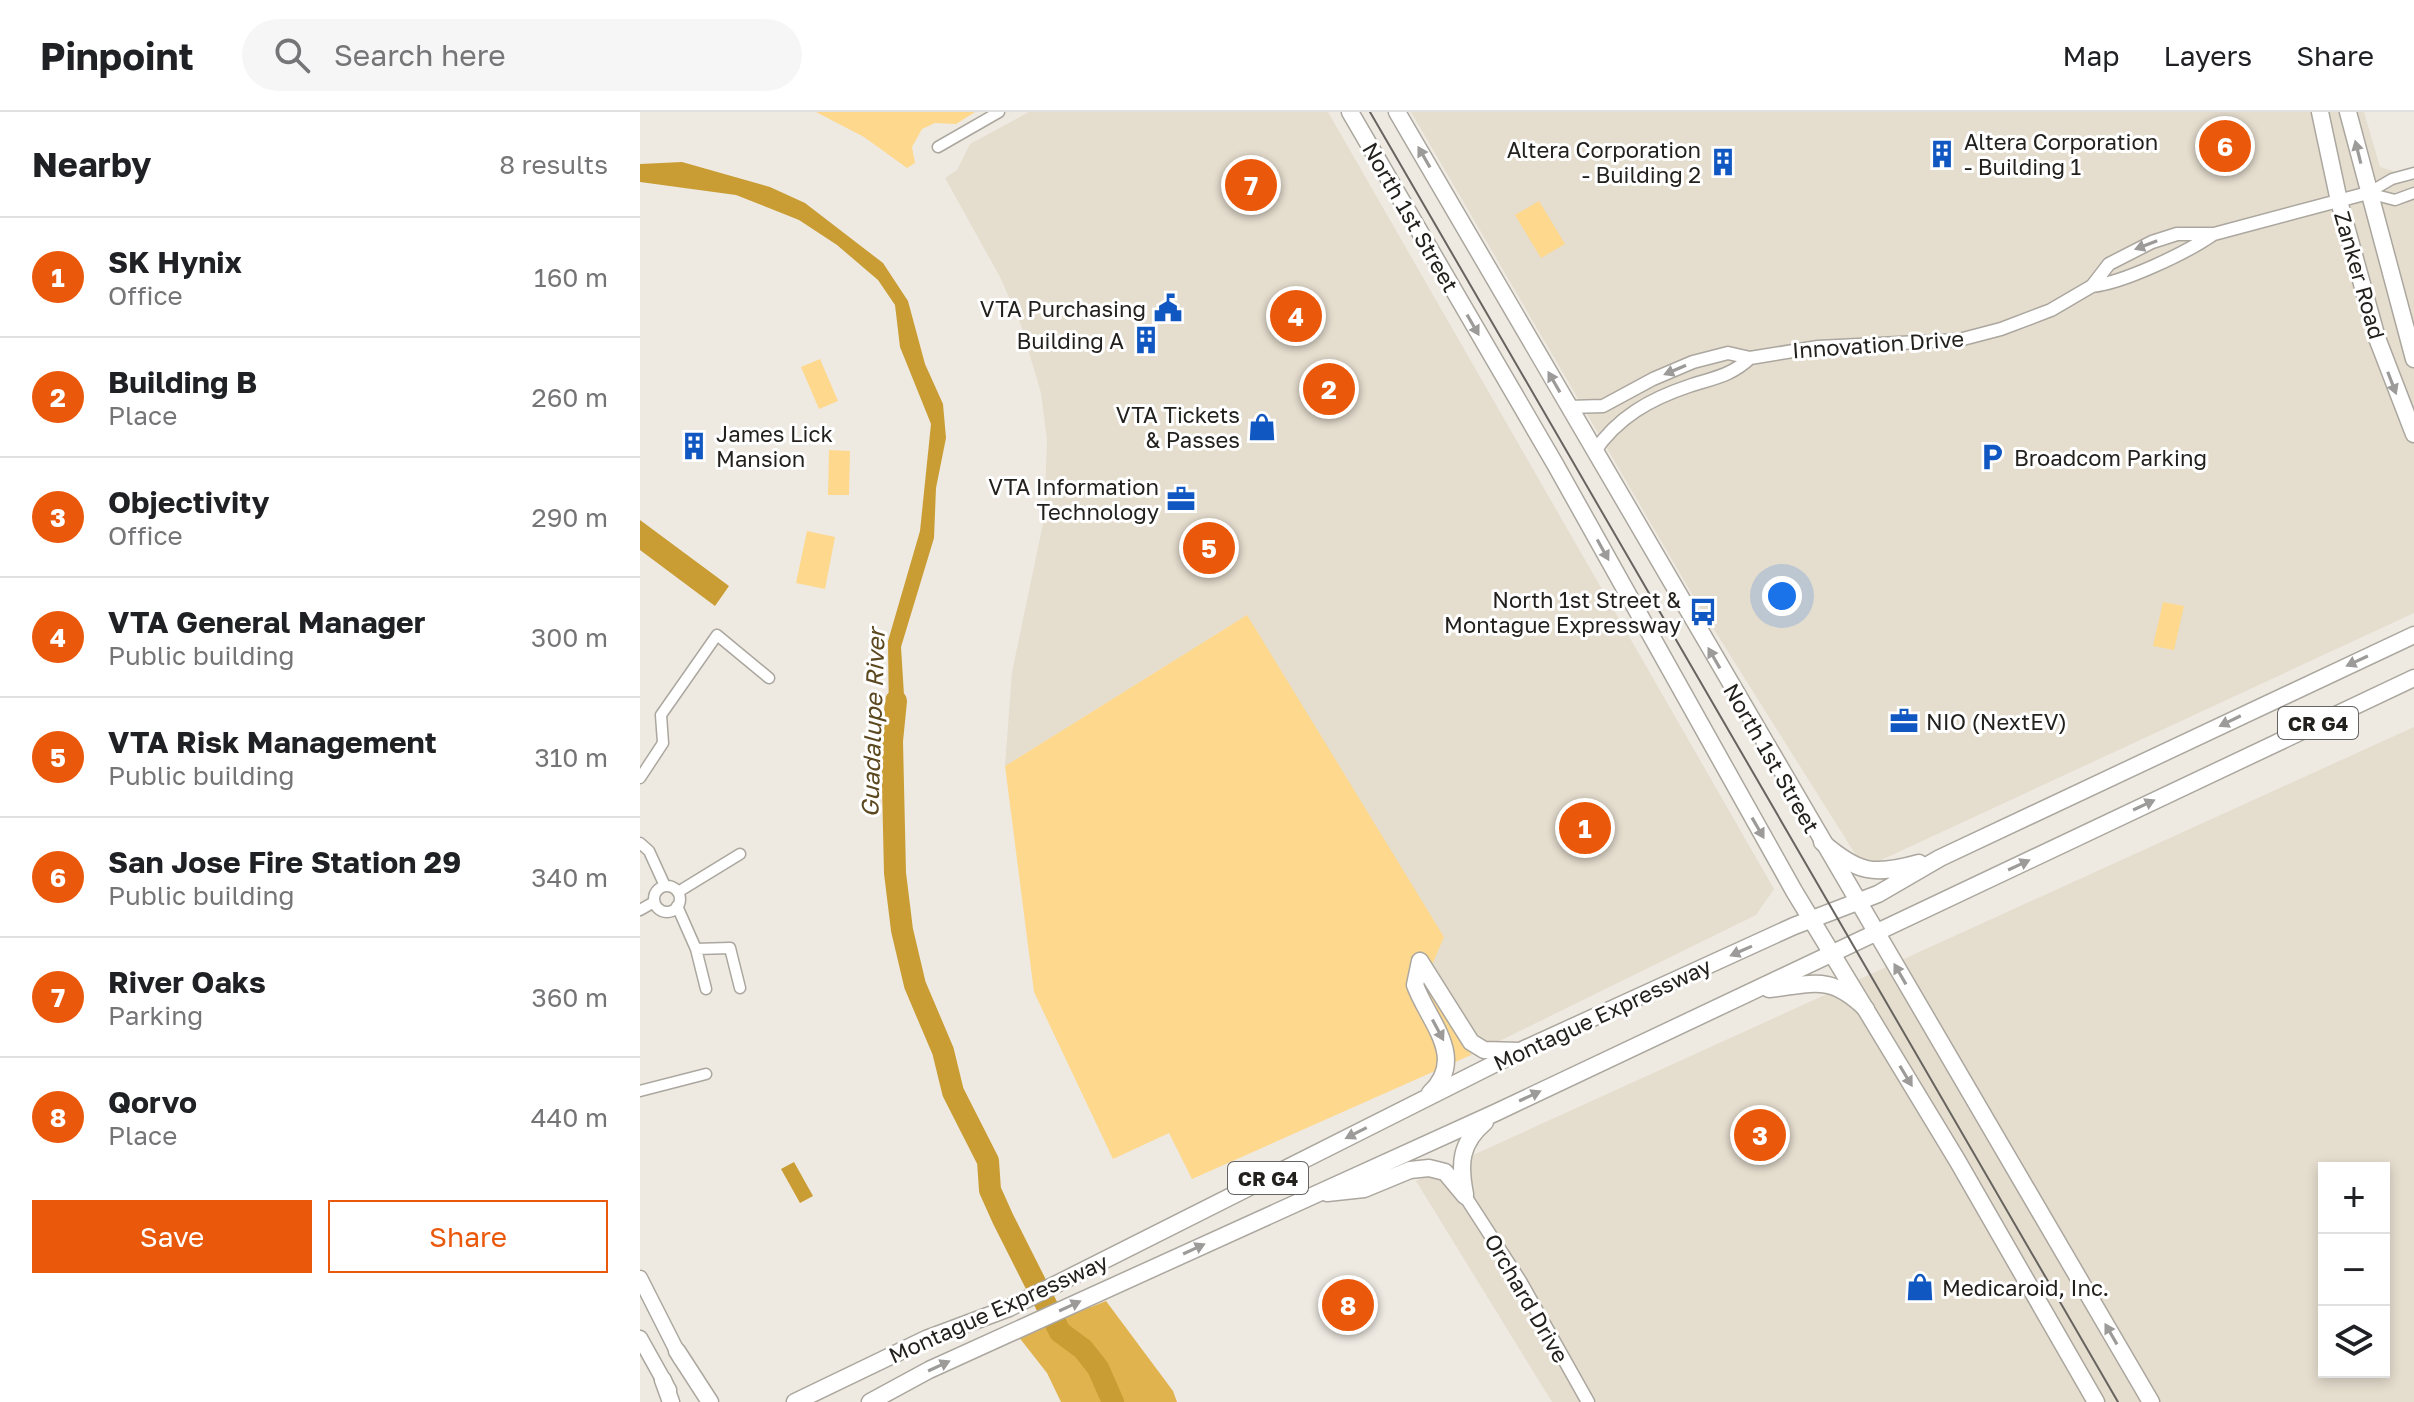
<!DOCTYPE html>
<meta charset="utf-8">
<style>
:root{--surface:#fff;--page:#f6f6f6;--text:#202124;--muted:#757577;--line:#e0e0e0;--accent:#ea580c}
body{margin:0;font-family:"Golos Text",sans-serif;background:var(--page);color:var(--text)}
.controls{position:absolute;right:24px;bottom:24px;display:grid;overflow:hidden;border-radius:0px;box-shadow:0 4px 12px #0003}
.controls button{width:72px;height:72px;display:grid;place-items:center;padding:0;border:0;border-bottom:2px solid var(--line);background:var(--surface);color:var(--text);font:40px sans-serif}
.you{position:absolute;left:1142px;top:484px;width:28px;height:28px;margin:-20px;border:6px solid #fff;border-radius:50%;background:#1a73e8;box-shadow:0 0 0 12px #1a73e833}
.badge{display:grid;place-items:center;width:52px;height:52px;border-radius:50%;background:var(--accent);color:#fff;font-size:26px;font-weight:700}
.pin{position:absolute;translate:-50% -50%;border:4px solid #fff;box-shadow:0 2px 8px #0006}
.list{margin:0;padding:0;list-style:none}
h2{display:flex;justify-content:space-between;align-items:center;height:104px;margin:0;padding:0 32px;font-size:34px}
h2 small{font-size:26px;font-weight:400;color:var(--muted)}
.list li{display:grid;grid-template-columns:52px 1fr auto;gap:24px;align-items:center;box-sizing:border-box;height:120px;padding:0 32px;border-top:2px solid var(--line)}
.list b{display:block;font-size:30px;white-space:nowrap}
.list p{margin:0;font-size:26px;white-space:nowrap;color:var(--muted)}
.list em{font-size:26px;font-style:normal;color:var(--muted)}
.actions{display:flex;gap:16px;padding:24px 32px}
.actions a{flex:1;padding:18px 0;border:2px solid var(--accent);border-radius:0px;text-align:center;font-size:28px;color:var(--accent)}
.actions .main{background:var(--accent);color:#fff}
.icon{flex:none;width:44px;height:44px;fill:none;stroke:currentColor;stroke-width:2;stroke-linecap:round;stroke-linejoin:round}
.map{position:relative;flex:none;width:1774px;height:1290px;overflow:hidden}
header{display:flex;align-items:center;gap:48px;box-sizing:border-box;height:112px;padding:0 40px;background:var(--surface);border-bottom:2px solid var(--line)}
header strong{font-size:38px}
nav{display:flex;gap:44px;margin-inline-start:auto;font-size:28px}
.search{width:560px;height:72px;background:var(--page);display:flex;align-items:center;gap:20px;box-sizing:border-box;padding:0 28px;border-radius:44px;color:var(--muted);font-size:30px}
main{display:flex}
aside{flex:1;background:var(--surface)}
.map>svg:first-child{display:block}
.built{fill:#e5ddce;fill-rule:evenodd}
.green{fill:#fdd88d}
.forest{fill:#e0b34e}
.water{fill:#c99d34}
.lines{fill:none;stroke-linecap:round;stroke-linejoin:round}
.river{stroke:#c99d34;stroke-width:22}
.minor-casing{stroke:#aba79f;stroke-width:13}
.tertiary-casing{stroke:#aba79f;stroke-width:15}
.secondary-casing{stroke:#aba79f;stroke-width:17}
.primary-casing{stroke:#aba79f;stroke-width:19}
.trunk-casing{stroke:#aba79f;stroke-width:19}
.minor{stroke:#fff;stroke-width:10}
.tertiary{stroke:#fff;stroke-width:12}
.secondary{stroke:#fff;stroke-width:14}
.primary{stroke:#fff;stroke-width:16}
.trunk{stroke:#fff;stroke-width:16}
.tram{stroke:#676460;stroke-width:2}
.oneway{fill:#9c9b9a}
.labels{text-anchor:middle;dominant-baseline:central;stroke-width:6;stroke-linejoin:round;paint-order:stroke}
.shield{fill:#fff;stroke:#656462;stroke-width:2}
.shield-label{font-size:20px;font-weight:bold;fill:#23211e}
.poi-label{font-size:22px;fill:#23211e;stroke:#fff;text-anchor:end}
.street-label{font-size:22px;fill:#23211e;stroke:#fff}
.water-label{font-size:24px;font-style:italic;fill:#5b481f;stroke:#fff}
</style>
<header>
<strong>Pinpoint</strong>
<div class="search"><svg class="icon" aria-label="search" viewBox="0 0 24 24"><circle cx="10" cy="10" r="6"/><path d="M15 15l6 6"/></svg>Search here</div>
<nav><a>Map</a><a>Layers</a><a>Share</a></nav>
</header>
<main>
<aside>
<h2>Nearby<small>8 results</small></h2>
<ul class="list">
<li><span class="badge">1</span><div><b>SK Hynix</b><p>Office</p></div><em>160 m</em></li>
<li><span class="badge">2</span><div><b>Building B</b><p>Place</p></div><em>260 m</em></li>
<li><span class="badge">3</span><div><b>Objectivity</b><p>Office</p></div><em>290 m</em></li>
<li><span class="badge">4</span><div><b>VTA General Manager</b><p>Public building</p></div><em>300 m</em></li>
<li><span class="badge">5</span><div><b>VTA Risk Management</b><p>Public building</p></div><em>310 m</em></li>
<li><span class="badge">6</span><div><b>San Jose Fire Station 29</b><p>Public building</p></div><em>340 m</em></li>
<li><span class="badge">7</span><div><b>River Oaks</b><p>Parking</p></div><em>360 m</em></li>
<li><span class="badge">8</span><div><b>Qorvo</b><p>Place</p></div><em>440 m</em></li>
</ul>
<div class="actions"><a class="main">Save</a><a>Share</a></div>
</aside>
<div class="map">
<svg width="1774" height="1290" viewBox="0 0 1774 1290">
<rect width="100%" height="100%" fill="#eeeae2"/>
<path class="built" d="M389,0H688L1134,777L1116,803L831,943L791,855L607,503L365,654L372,560L404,407L407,329L401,281L380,210L360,165L305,66L317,58L330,32Z
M771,0H1724L1740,55L1756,60L1774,54V501L1224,756L1056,489Z
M1774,615V1290H912L776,1069ZM1684,1056H1744V1260H1684Z"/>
<path class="green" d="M176,0H335L316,12L295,11L282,17L272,35L275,51L267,56L224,25Z
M899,89L925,132L901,146L875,103Z
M180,247L198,289L179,297L161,255Z
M189,338L210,339L209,383H188Z
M167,419L195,425L185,477L156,471Z
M1523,490L1544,494L1534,538L1513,534Z
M607,503L804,825L791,855L831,943L552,1067L529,1021L473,1047L394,880L365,654Z"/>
<path class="forest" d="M466,1189L533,1279L537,1290H421L407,1261L378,1224Z"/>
<path class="water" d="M42,50L130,75L165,91L243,151L268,189L285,252L303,292L306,326L296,376L294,426L261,535L265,599L257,617L249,613L248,529L280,419L291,312L260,235L255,193L238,168L197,133L159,108L96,83L0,70V52Z
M0,408L89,474L75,494L0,438Z
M154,1050L173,1084L160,1091L141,1057Z"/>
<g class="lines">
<path class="river" d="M256,589L252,629L255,761L262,818L275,873L303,939L313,980L348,1049L350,1078L363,1107L420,1220L443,1237L458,1256L473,1290"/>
<defs>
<path id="minor" d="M298,35L359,0
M1728,81L1752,67L1774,61
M1728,81L1755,88L1774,81
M0,666L23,631L21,603L77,523L129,566
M0,731L9,739L25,774
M14 787a13 13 0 1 1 26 0a13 13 0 1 1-26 0Z
M38,780L100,742
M37,794L56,837L66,877
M0,798L14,790
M56,837L90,836L100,876
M0,979L66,962"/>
<path id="tertiary" d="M1452,174C1483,171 1546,141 1572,123
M929,295L963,294L1013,267L1053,250L1088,241L1110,246L1178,235L1319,228L1361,217L1411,198L1452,174L1469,152L1512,130L1537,122H1574L1728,81
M954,340C978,305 1010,287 1049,274C1073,266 1091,264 1110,246
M825,1084L880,1169L948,1290"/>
<path id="secondary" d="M0,1166L41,1247
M0,1226L29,1278"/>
<path id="primary" d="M710,0L915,352L1154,779L1317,1048L1456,1290
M757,0L1511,1290
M1680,0L1699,89L1737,226L1774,322
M1708,0L1774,247"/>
<path id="trunk" d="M1182,730C1218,761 1233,764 1279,751
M780,849L775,873C788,909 828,946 790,981
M780,849L831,930L844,938L879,939
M1129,877C1174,872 1190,862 1226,897
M687,1081L724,1077L770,1058L789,1056L805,1060L825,1084
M825,1082C819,1052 820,1031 845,1010
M37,1239L70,1290
M23,1268L31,1290
M155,1290L286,1227L369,1196L880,939L1154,814L1238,782L1300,746L1774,523
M230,1290L289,1258L857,1000L1774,566"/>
</defs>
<use href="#minor" class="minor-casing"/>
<use href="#tertiary" class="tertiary-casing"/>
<use href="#secondary" class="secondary-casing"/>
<use href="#primary" class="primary-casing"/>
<use href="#trunk" class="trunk-casing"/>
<use href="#minor" class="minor"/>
<use href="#tertiary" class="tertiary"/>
<use href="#secondary" class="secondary"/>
<use href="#primary" class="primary"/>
<use href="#trunk" class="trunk"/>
<path class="tram" d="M730,0L1478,1290"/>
</g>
<defs><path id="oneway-solid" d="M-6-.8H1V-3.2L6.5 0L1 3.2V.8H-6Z" transform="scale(2)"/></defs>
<g class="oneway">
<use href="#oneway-solid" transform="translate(1718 40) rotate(-104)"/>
<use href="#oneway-solid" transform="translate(784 45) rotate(-120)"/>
<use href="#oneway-solid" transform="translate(1506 133) rotate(159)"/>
<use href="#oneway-solid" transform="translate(833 213) rotate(60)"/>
<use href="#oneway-solid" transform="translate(1035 258) rotate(157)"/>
<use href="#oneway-solid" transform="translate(914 270) rotate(-120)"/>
<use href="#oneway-solid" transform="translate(1752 271) rotate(69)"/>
<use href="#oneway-solid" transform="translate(963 438) rotate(61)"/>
<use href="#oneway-solid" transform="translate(1074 546) rotate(-120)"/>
<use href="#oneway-solid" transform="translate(1717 549) rotate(155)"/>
<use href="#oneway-solid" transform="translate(1590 609) rotate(154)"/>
<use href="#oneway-solid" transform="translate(1504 693) rotate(-25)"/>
<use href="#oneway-solid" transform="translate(1118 716) rotate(60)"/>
<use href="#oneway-solid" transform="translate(1379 753) rotate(-25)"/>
<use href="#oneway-solid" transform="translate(1101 839) rotate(156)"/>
<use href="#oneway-solid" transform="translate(1260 862) rotate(-120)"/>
<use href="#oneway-solid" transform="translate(798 918) rotate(62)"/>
<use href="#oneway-solid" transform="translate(1266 964) rotate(59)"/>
<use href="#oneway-solid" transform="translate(890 984) rotate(-25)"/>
<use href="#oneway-solid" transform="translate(716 1021) rotate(153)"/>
<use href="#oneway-solid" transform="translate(554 1137) rotate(-25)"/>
<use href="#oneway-solid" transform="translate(430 1194) rotate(-25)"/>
<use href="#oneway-solid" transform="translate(1471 1222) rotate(-120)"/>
<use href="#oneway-solid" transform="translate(299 1254) rotate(-25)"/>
</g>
<defs>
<symbol id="building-bare" viewBox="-9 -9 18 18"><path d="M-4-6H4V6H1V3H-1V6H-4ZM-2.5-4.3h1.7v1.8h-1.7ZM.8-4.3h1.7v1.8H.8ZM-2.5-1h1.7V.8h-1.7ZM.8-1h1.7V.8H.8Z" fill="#1157c1" stroke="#fff" stroke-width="2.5" paint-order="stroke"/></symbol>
<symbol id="civic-bare" viewBox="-9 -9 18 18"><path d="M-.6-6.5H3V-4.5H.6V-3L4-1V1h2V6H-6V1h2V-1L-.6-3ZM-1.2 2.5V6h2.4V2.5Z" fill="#1157c1" stroke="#fff" stroke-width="2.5" paint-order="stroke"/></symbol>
<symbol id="shop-bare" viewBox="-9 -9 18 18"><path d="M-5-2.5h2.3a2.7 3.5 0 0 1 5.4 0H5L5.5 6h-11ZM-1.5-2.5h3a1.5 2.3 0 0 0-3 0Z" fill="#1157c1" stroke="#fff" stroke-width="2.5" paint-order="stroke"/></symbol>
<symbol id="parking-bare" viewBox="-9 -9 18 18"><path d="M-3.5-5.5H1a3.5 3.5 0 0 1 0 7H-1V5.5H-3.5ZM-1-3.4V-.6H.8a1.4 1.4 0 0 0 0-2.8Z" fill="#1157c1" stroke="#fff" stroke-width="2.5" paint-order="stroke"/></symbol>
<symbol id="office-bare" viewBox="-9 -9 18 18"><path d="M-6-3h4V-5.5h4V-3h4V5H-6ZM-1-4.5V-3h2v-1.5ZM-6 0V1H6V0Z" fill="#1157c1" stroke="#fff" stroke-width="2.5" paint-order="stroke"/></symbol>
<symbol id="bus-bare" viewBox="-9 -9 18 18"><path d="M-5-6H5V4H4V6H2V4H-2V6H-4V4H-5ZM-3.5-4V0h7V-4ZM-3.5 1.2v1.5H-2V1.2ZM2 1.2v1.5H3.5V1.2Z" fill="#1157c1" stroke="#fff" stroke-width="2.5" paint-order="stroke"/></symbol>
</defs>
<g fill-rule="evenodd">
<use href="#building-bare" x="1282" y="22" width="40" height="40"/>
<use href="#building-bare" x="1063" y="30" width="40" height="40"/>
<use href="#civic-bare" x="508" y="176" width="40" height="40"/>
<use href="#building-bare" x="486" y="208" width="40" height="40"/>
<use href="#shop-bare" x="602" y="295" width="40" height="40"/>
<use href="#building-bare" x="34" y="314" width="40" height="40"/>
<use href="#parking-bare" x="1332" y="325" width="40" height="40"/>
<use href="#office-bare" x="521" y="367" width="40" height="40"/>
<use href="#bus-bare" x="1043" y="480" width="40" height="40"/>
<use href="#office-bare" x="1244" y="589" width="40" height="40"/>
<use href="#shop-bare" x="1260" y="1155" width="40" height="40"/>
</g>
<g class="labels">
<g class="shield">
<rect x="1638" y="595" width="80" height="32" rx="6"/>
<rect x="588" y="1050" width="80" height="32" rx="6"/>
</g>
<g class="shield-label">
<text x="1678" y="611">CR G4</text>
<text x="628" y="1066">CR G4</text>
</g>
<g class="poi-label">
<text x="1324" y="29" text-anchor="start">Altera Corporation<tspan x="1324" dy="25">- Building 1</tspan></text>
<text x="1061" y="37">Altera Corporation<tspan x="1061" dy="25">- Building 2</tspan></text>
<text x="506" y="196">VTA Purchasing</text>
<text x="484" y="228">Building A</text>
<text x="600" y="302">VTA Tickets<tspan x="600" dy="25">&amp; Passes</tspan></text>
<text x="76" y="321" text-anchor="start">James Lick<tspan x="76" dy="25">Mansion</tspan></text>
<text x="1374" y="345" text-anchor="start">Broadcom Parking</text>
<text x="519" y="374">VTA Information<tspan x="519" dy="25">Technology</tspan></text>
<text x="1041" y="487">North 1st Street &amp;<tspan x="1041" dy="25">Montague Expressway</tspan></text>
<text x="1286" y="609" text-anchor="start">NIO (NextEV)</text>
<text x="1302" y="1175" text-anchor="start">Medicaroid, Inc.</text>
</g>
<g class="street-label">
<text transform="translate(771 105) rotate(60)">North 1st Street</text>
<text transform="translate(1720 163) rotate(74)">Zanker Road</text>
<text transform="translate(1238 232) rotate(-4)">Innovation Drive</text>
<text transform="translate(1132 646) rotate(60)">North 1st Street</text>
<text transform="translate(962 902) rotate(-25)">Montague Expressway</text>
<text transform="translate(887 1186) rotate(60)">Orchard Drive</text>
<text transform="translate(358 1196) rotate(-24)">Montague Expressway</text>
</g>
<g class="water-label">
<text transform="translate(232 611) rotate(-88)">Guadalupe River</text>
</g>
</g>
</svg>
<div class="controls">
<button>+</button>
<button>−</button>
<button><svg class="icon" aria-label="layers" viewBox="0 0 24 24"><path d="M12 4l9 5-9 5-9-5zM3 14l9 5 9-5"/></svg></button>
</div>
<div class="you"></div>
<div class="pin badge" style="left:945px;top:716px">1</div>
<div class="pin badge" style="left:689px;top:277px">2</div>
<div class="pin badge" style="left:1120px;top:1023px">3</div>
<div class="pin badge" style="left:656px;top:204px">4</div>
<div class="pin badge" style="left:569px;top:436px">5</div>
<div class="pin badge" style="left:1585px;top:34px">6</div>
<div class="pin badge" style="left:611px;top:73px">7</div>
<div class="pin badge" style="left:708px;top:1193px">8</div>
</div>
</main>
